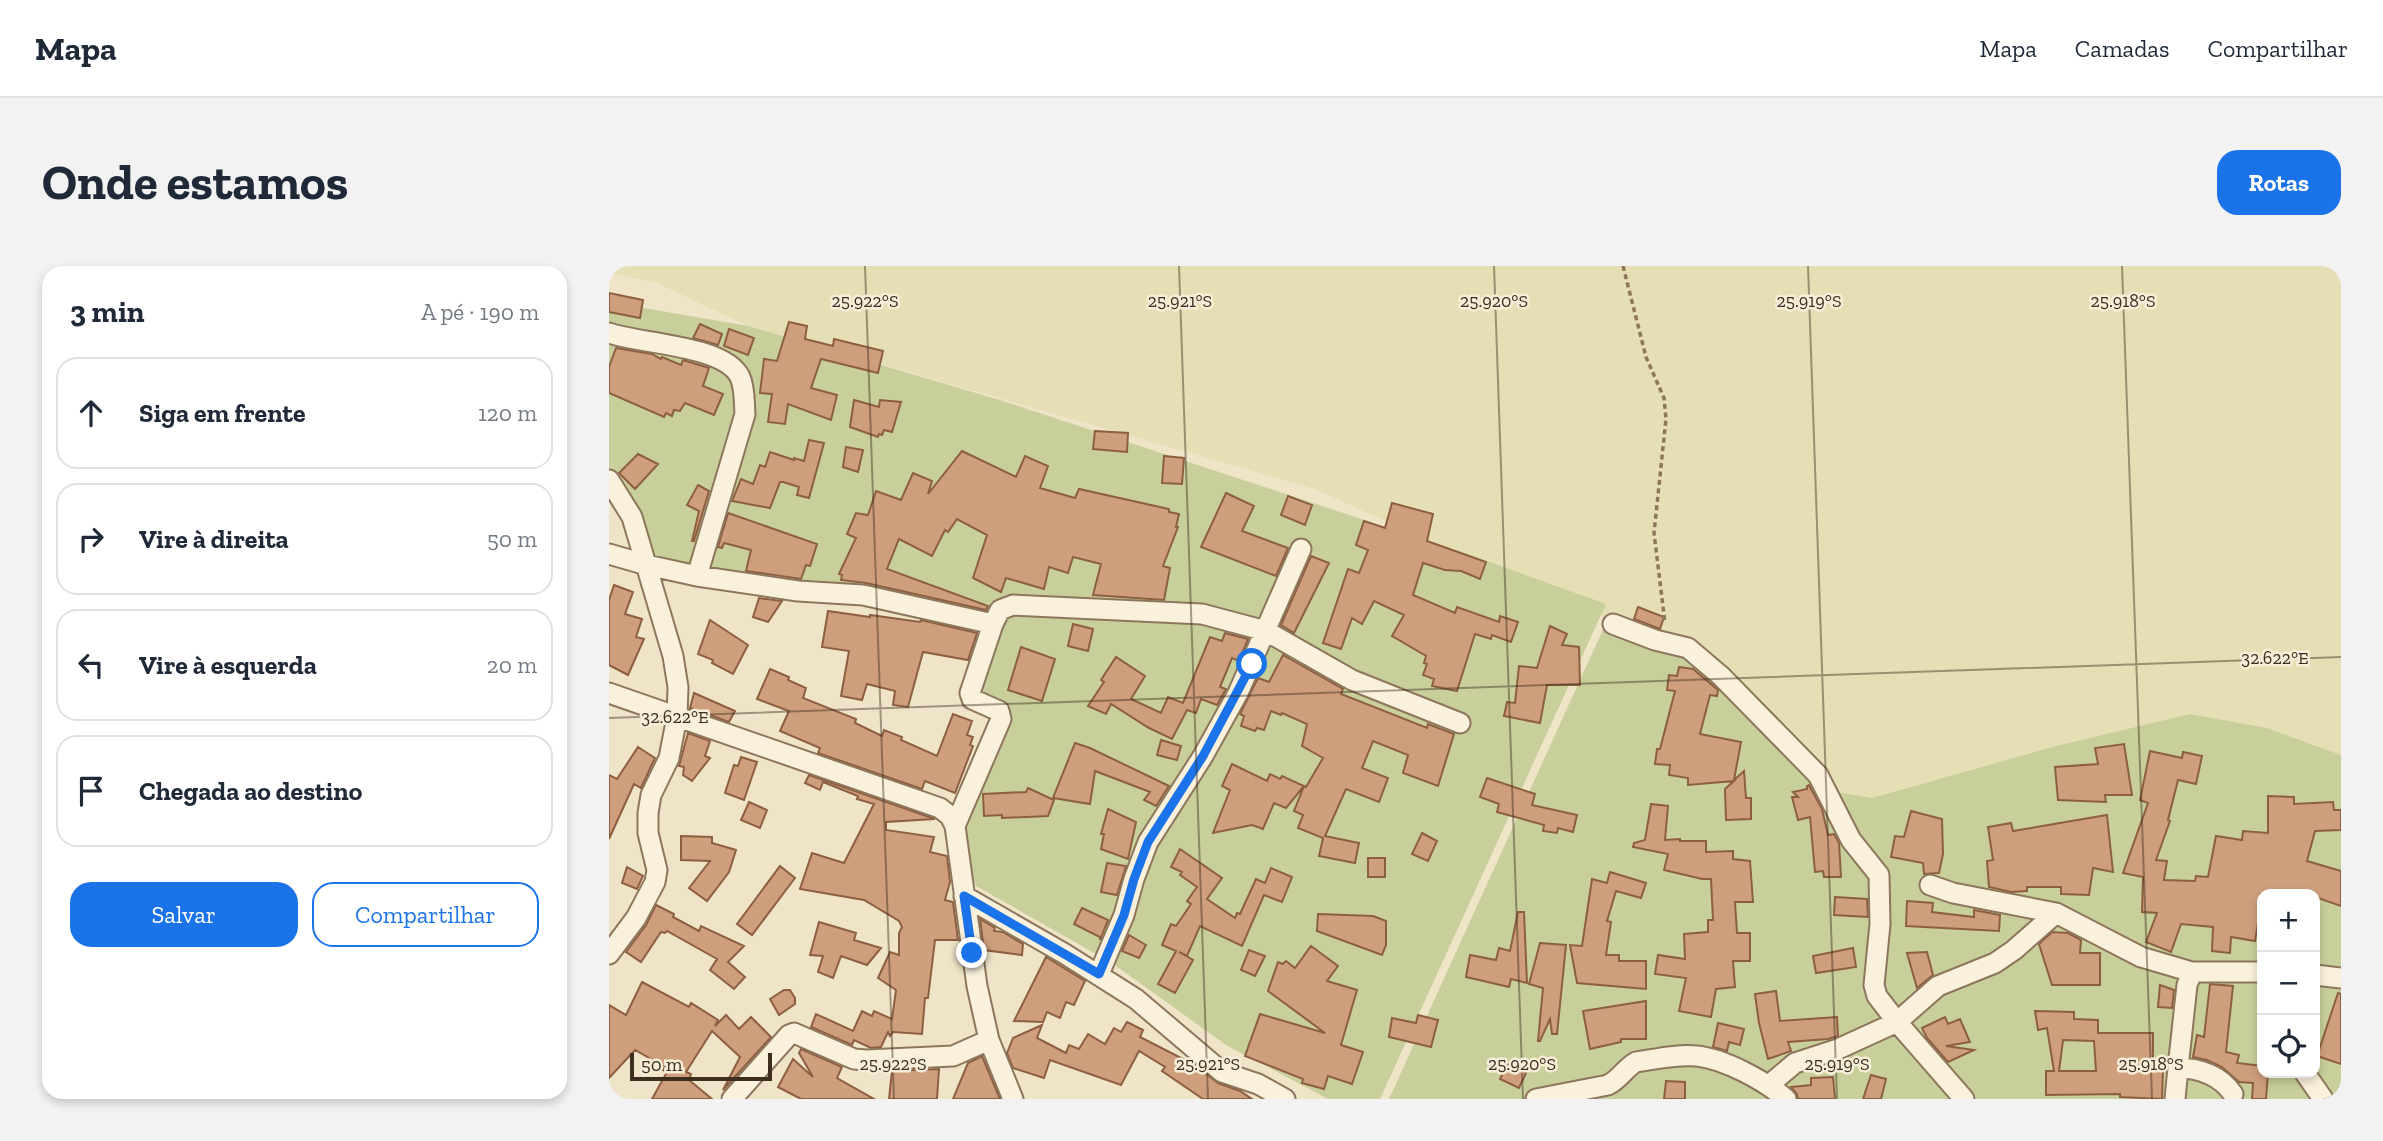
<!DOCTYPE html>
<html lang="pt">
<meta charset="utf-8">
<style>
:root{--surface:#fff;--page:#f2f2f3;--text:#1f2937;--muted:#747a83;--line:#e0e1e3;--accent:#1a73e8}
body{margin:0;font-family:"Zilla Slab",serif;background:var(--page);color:var(--text)}
.controls{position:absolute;right:21px;bottom:21px;display:grid;overflow:hidden;border-radius:14px;box-shadow:0 4px 10px #0003}
.controls button{width:63px;height:63px;display:grid;place-items:center;padding:0;border:0;border-bottom:2px solid var(--line);background:var(--surface);color:var(--text);font:35px sans-serif}
.scale{position:absolute;left:21px;bottom:18px;width:142px;box-sizing:border-box;padding-left:7px;border:4px solid #3d2e20;border-top:0;font-size:19px;line-height:24px;white-space:nowrap;color:#3d2e20;-webkit-text-stroke:5px #f7eed8;paint-order:stroke}
.stop{position:absolute;width:21px;height:21px;margin:-16px;border:5px solid #1a73e8;border-radius:50%;background:#fff}
.stop.end{background:#1a73e8;border-color:#fff;box-shadow:0 2px 7px #0008}
.list{margin:0;padding:0;list-style:none}
h2{display:flex;justify-content:space-between;align-items:center;height:91px;margin:0;padding:0 28px;font-size:30px}
h2 small{font-size:23px;font-weight:400;color:var(--muted)}
.list li{display:grid;grid-template-columns:46px 1fr auto;gap:21px;align-items:center;box-sizing:border-box;height:112px;margin:0 14px 14px;padding:0 14px;border:2px solid var(--line);border-radius:21px}
.list b{display:block;font-size:26px;white-space:nowrap}
.list em{font-size:23px;font-style:normal;color:var(--muted)}
.actions{display:flex;gap:14px;padding:21px 28px}
.actions a{flex:1;padding:16px 0;border:2px solid var(--accent);border-radius:21px;text-align:center;font-size:24px;color:var(--accent)}
.actions .main{background:var(--accent);color:#fff}
.icon{flex:none;width:38px;height:38px;fill:none;stroke:currentColor;stroke-width:2;stroke-linecap:round;stroke-linejoin:round}
.map{position:relative;flex:none;width:1732px;height:833px;overflow:hidden;border-radius:21px}
header{display:flex;align-items:center;gap:42px;box-sizing:border-box;height:98px;padding:0 35px;background:var(--surface);border-bottom:2px solid var(--line)}
header strong{font-size:33px}
nav{display:flex;gap:38px;margin-inline-start:auto;font-size:24px}
.intro{display:flex;align-items:center;justify-content:space-between;box-sizing:border-box;height:168px;padding:0 42px}
h1{margin:0;font-size:49px}
.button{padding:18px 32px;border-radius:21px;background:var(--accent);color:#fff;font-size:24px;font-weight:700}
main{display:flex;gap:42px;padding:0 42px}
aside{flex:1;background:var(--surface);border-radius:21px;box-shadow:0 4px 10px #0003}
.map>svg:first-child{display:block}
.farmland{fill:#e6deb5}
.green{fill:#c9cf9b;fill-rule:evenodd}
.building{fill:#cf9f7d;stroke:#8d5f41;stroke-width:2;fill-rule:evenodd}
.lines{fill:none;stroke-linecap:round;stroke-linejoin:round}
.minor-casing{stroke:#8d765c;stroke-width:23}
.path{stroke:#8d765c;stroke-width:3.5;stroke-dasharray:5 3.5;stroke-linecap:butt}
.minor{stroke:#faf1dc;stroke-width:19}
.route{stroke:#1a73e8;stroke-width:9}
.ticks{fill:none;stroke:#3d2e20;stroke-width:2;stroke-opacity:0.45}
.ticks-label{font-size:18px;text-anchor:middle;fill:#3d2e20;stroke:#f7eed8;stroke-width:5;stroke-linejoin:round;paint-order:stroke}
</style>
<header>
<strong>Mapa</strong>
<nav><a>Mapa</a><a>Camadas</a><a>Compartilhar</a></nav>
</header>
<div class="intro"><h1>Onde estamos</h1><a class="button">Rotas</a></div>
<main>
<aside>
<h2>3 min<small>A pé · 190 m</small></h2>
<ul class="list">
<li><svg class="icon" aria-label="ahead" viewBox="0 0 24 24"><path d="M12 20V5M6 11l6-6 6 6"/></svg><div><b>Siga em frente</b></div><em>120 m</em></li>
<li><svg class="icon" aria-label="right" viewBox="0 0 24 24"><path d="M7 20v-9h11M14 6l5 5-5 5"/></svg><div><b>Vire à direita</b></div><em>50 m</em></li>
<li><svg class="icon" aria-label="left" viewBox="0 0 24 24"><path d="M17 20v-9H6M10 6l-5 5 5 5"/></svg><div><b>Vire à esquerda</b></div><em>20 m</em></li>
<li><svg class="icon" aria-label="arrive" viewBox="0 0 24 24"><path d="M6 21V4h12l-3 4 3 4H6"/></svg><div><b>Chegada ao destino</b></div></li>
</ul>
<div class="actions"><a class="main">Salvar</a><a>Compartilhar</a></div>
</aside>
<div class="map">
<svg width="1732" height="833" viewBox="0 0 1732 833">
<rect width="100%" height="100%" fill="#f0e4c8"/>
<path class="farmland" d="M1,0H1732V489L1658,462L1581,448L1447,480L1263,532L1228,526L1046,374L703,222L139,60L48,17L1,7Z"/>
<path class="green" d="M0,36L139,60L391,134L853,286L997,338L771,833H719L617,779L503,697L367,620L356,593L353,554L394,455L366,427L389,356L39,296L0,213Z
M1002,346L1058,372L1228,526L1263,532L1447,480L1581,448L1658,462L1732,489V833H780ZM1653,628H1706V807H1653Z"/>
<path class="building" d="M0,27L34,34L31,52L0,46Z
M180,56L198,60L196,73L224,80L225,73L274,85L269,107L212,93L202,122L228,129L222,154L179,138L176,158L159,156L163,128L151,127L155,93L168,95Z
M91,58L113,68L109,79L84,72Z
M120,63L145,72L139,89L115,80Z
M7,82L43,88L52,93L53,91L72,99L74,94L100,102L94,120L114,128L105,149L76,137L71,145L65,144L63,150L57,147L55,151L0,127V101Z
M245,134L270,141L271,134L292,136L283,166L275,164L273,169L270,168L269,171L241,161Z
M486,165L519,167L518,186L484,183Z
M200,174L215,177L200,232L188,229L190,221L174,216H171L161,242L123,235L132,213L144,218L151,199L156,201L161,186L185,194V192L195,195Z
M237,181L254,184L249,206L234,201Z
M353,185L407,211L416,190L439,200L431,222L466,232L470,223L560,243V246L570,248L567,261H569L554,300L561,302L555,334L484,329L492,298L464,291L459,307L440,301L435,323L397,312L392,326L364,312L378,269L348,253L339,266L336,264L323,290L290,273L278,303L379,340L377,344L257,317L232,314L233,309L230,308L247,272L238,268L247,247L259,249L267,225L292,234L304,207L323,215L319,228Z
M29,188L49,198L26,223L10,207Z
M555,190L575,192L573,218L553,217Z
M89,219L100,225L85,275H83L90,245L78,239Z
M617,227L645,240L633,265L679,282L667,310L592,281Z
M679,230L703,239L696,259L672,249Z
M783,237L824,248L818,275L877,296L871,313L852,305L836,304L814,297L804,329L846,347L848,341L890,356L891,350L909,356L902,376L883,369L882,373L866,368L848,425L823,420L825,413L814,409L818,398L815,397L817,390L783,370L795,349L765,335L753,358L743,352L732,383L714,377L739,303L750,307L759,284L747,279L755,255L776,262Z
M119,247L208,278L201,300L197,299L192,313L137,305L142,284L115,277L113,282L109,281Z
M702,290L720,297L685,367L672,359Z
M5,319L24,326L16,348L33,353L27,371L35,373L19,409L0,399V334Z
M150,332L173,335L159,356L144,351Z
M1029,341L1055,351L1051,363L1025,353Z
M219,345L261,351V349L311,356L312,354L368,367L359,394L314,386L299,441L284,439L286,425L258,418L253,434L232,430L240,385L213,381Z
M101,354L139,379L124,408L103,397L104,394L89,388Z
M464,358L484,363L479,385L459,380Z
M941,360L958,368L953,379L970,381L971,419H938L931,457L895,450L898,436L906,437L910,400L928,402Z
M616,367L639,373L630,395L623,392L611,421L617,423L608,439L592,433L587,447L578,444L563,473L540,462L502,438L497,448L479,440L495,416L492,414L507,391L536,410L522,433L552,447L559,431L574,437L601,371L613,375Z
M412,381L446,393L433,435L399,424Z
M674,389L734,423L732,428L818,462L819,458L845,468L829,520L794,507L799,489L764,475L753,502L779,512L770,536L737,523L716,570L750,577L746,597L710,590L714,572L689,562L694,549L685,545L695,520L697,521L714,492L693,480L698,458L673,447L672,449L662,445L655,464L648,462L646,465L632,460L635,450L631,448L649,412L660,416Z
M1070,401L1084,403L1109,424L1108,430L1101,429L1091,468L1132,476L1125,514L1135,505L1137,532H1142V553L1117,554L1116,523L1125,515L1079,519V512L1060,509L1061,499L1046,498L1048,483H1051L1066,425L1058,424L1060,409L1068,410Z
M161,403L180,411L179,414L197,422L194,432L247,453L246,457L273,470L275,464L293,471L292,474L328,490L344,448L363,455L358,469L364,471L361,479L364,480L346,527L316,515L313,523L209,487L211,482L171,465L180,445L148,433Z
M85,427L126,445L120,456L81,442Z
M79,467L101,475L96,490L101,492L83,515L74,509L75,501L70,500Z
M552,474L572,480L568,494L548,489Z
M466,477L481,482L560,520L547,540L535,534L541,526L486,505L481,538L444,532Z
M1515,478L1523,529H1496L1497,536L1449,534L1446,501L1489,498L1486,482Z
M29,481L46,492L32,522L25,518L0,573V509L8,513Z
M1541,485L1573,492L1574,486L1593,490L1587,518L1569,514L1559,554L1561,555L1547,594L1558,595L1555,614L1586,615L1587,610L1599,611L1607,570L1633,574L1634,565L1659,567V530L1685,531V538L1724,536L1725,544H1732V564L1706,565L1698,595L1732,605V640L1706,631V628H1652L1651,645L1646,675L1622,671L1621,687L1603,685L1604,661L1572,658L1562,686L1537,676L1548,647L1533,646L1534,611L1514,607L1539,537L1531,534Z
M132,491L148,496L135,534L116,527L125,499L129,500Z
M623,498L658,515L661,508L671,513L673,510L695,520L677,542L665,537L654,563L643,559L604,567L621,524L613,520Z
M200,509L326,553L277,556V564L325,571L321,586L338,590L341,616L336,634L344,636L349,674H326L319,732H316L313,768L284,766L281,770L279,766L272,781L262,782L245,774L243,779L202,761L207,748L244,765L253,745L263,750L265,745L283,753L287,724L269,712L281,686L290,689V667L293,661L290,655L255,634L191,623L203,587L235,597L265,538L248,533L249,530L214,516L211,524L196,517Z
M878,512L926,528L923,539L968,549L964,566L949,562L948,567L934,565L935,559L888,546L890,538L871,531Z
M1200,519L1213,543L1219,569L1225,568L1230,577L1232,611H1215L1214,605L1206,606L1201,551L1189,554L1183,531H1189L1184,526L1198,523V520Z
M419,522L445,534L439,550L393,552V549L375,550L374,528L417,526Z
M140,536L158,544L151,562L132,554Z
M1042,538L1059,540L1056,574L1071,573V575H1097V586L1124,585V593L1141,595L1144,636H1126L1128,667H1141V695H1124L1126,721L1107,723L1102,751L1070,745L1077,712L1046,708L1049,689L1076,693L1075,668L1099,666V654H1104L1102,613H1093L1055,604L1059,588L1024,581L1025,577L1036,574Z
M499,543L527,556L519,593L492,583L495,568H492Z
M1302,545L1333,553L1334,588L1330,607L1315,608L1314,597L1282,591L1286,570L1295,571Z
M1498,549L1504,606L1484,602L1480,629L1452,628V621H1418V625L1402,626L1380,621L1378,595L1384,594L1379,561L1402,557L1404,565Z
M813,567L828,575L819,595L803,588Z
M72,570L103,571V577L127,584L120,606L98,635L80,622L101,595L72,594Z
M571,583L613,612L598,633L626,652L628,647L631,648L647,613L656,617L662,602L683,611L673,636L655,629L633,680L591,660L578,690L570,686L584,694L566,727L549,718L567,685L553,679L562,658L567,660L582,638L578,635L588,621L571,609L573,606L562,601Z
M759,592H776V611H759Z
M498,597L517,600L508,629L492,626Z
M171,600L186,612L143,669L128,658Z
M18,601L34,610L28,623L13,617Z
M1001,606L1037,617L1032,632L1007,625L998,655L1002,656L997,689H1010V695H1037V723L968,717L961,679L973,680L983,613L998,617Z
M1226,631L1258,633L1259,651L1225,649Z
M1298,635L1324,637L1323,646L1365,651V644L1391,649L1390,665L1297,660Z
M47,639L65,648L64,651L90,665L92,660L135,680L119,696L136,711L125,723L101,704L108,693L58,665L56,667L52,666L32,696L17,686L37,659Z
M473,642L499,654L491,674V671L465,658Z
M909,646H915L918,717L902,713L900,721L857,711L861,689L887,694L890,682L901,685Z
M709,648L764,650L777,655V679L773,689L708,665Z
M371,653L386,662L385,665L394,666L414,678L413,689L375,684Z
M210,656L247,667L245,674L272,682L258,699L232,690L224,712L209,706L214,690L201,689Z
M1443,666L1459,667L1472,674L1471,687H1491V719H1443L1430,678Z
M520,669L537,679L530,692L513,685Z
M931,677L957,679L948,768H943L941,753L931,775H929L934,722L920,718Z
M702,680L729,700L718,715L748,724L732,779L754,786L743,818L719,810L715,823L693,817L694,813L636,790L651,748L716,767L659,725L669,696L674,698L677,695L686,702Z
M1244,682L1247,701L1207,707L1204,690Z
M640,684L656,690L646,710L632,704Z
M1318,686L1324,709L1308,722L1298,687Z
M437,691L476,715L465,739L457,736L451,752L438,746L434,756L405,755Z
M33,716L80,741L82,737L109,754L106,760L117,749L130,763L142,751L162,771L114,824L131,791L103,765L77,806L82,808L80,814L103,833H43L58,806L54,804L56,801L26,784L0,812V739L17,749Z
M1601,718L1624,720L1617,786L1630,789L1628,797L1653,800V807H1659L1657,833H1643L1644,817L1630,816L1613,801L1598,794L1584,791L1588,769L1595,771Z
M1551,719L1565,724L1563,742L1549,741Z
M175,724H181L186,732V738L170,749L161,733Z
M1167,725L1171,755L1228,751L1229,770L1219,773L1179,776L1182,785L1159,793L1150,757L1146,728Z
M1729,727L1732,728V798L1708,790Z
M1037,735V773H1012V776L981,783L974,745Z
M1426,745L1465,746V753L1489,754V767H1544V801L1554,802L1553,833L1511,831V828L1437,829V805H1445L1438,762L1429,764ZM1454,774L1485,775L1487,805H1450Z
M809,749L829,754L822,781L780,771L783,752L807,757Z
M1336,751L1339,758L1351,753L1361,776L1337,780L1365,784L1339,796L1318,772L1313,762Z
M518,756L534,764L531,771L586,799L609,817L631,825L643,833H594L553,805L556,801L530,785L512,819L441,794L435,812L404,802L398,787L404,772L433,759L428,772L457,787L460,779L470,783L479,768L496,778L505,762L512,766Z
M1109,757L1135,763L1131,779L1120,776L1118,785L1104,781Z
M192,783L233,801L228,812L265,833H192L169,821L184,793L204,811L190,787Z
M373,790L391,833H344L359,797Z
M898,798L917,807L910,822L891,813Z
M330,803L328,833H280L283,805Z
M1262,809L1277,813L1272,833H1254Z
M1224,811L1226,833H1189L1188,828L1182,821L1202,819V812Z
M1057,815L1076,816V833H1055Z"/>
<g class="lines">
<defs>
<path id="minor" d="M0,67C31,78 116,79 131,111C136,122 135,136 136,148L88,310
M0,214L23,251L64,390L69,421L68,451L60,492L42,529L39,547V567L48,604L46,616L27,652L0,688
M0,288L38,299L88,310L189,325L254,329L384,358L391,344L404,339L593,348L657,365L743,414L851,457
M1004,358L1046,374L1079,382L1112,410L1209,509L1242,574L1270,609L1271,658L1265,719L1268,730L1288,756L1229,783L1186,797L1160,819
M0,427L331,542L341,550L346,560L368,720L380,774L404,833
M346,560L392,453L390,445L363,433L361,427L384,358
M1321,619L1344,627L1447,647L1532,691L1583,706H1653
M355,630L456,688L527,733L613,806L649,818L676,833
M1583,706L1578,719L1569,802C1591,802 1612,810 1624,828
M490,708L515,649L525,613L539,576L594,490L629,427L692,283
M1706,709L1732,712
M1696,807L1714,833
M123,833L180,769L185,767L245,793L257,794L344,790L380,774
M927,833L999,819C1011,813 1016,802 1027,796C1047,793 1068,788 1088,790C1116,793 1156,815 1177,833
M1355,833L1288,756L1329,720L1386,697L1405,684L1447,647
M1566,833L1569,802"/>
</defs>
<use href="#minor" class="minor-casing"/>
<path class="path" d="M1014,0L1037,91L1055,132L1057,153L1045,267L1056,357"/>
<use href="#minor" class="minor"/>
</g>
<g class="lines">
<path class="route" d="M363,687L355,630L490,708L515,649L525,613L539,576L594,490L643,398"/>
</g>
<path class="ticks" d="M256,0L285,833M570,0L599,833M885,0L914,833M1199,0L1228,833M1513,0L1543,833M0,452L1732,391"/>
<g class="ticks-label">
<text x="256" y="41">25.922°S</text>
<text x="571" y="41">25.921°S</text>
<text x="885" y="41">25.920°S</text>
<text x="1200" y="41">25.919°S</text>
<text x="1514" y="41">25.918°S</text>
<text x="1666" y="398">32.622°E</text>
<text x="66" y="457">32.622°E</text>
<text x="284" y="804">25.922°S</text>
<text x="599" y="804">25.921°S</text>
<text x="913" y="804">25.920°S</text>
<text x="1228" y="804">25.919°S</text>
<text x="1542" y="804">25.918°S</text>
</g>
</svg>
<div class="controls">
<button>+</button>
<button>−</button>
<button><svg class="icon" aria-label="locate" viewBox="0 0 24 24"><circle cx="12" cy="12" r="6"/><path d="M12 2v4M12 18v4M2 12h4M18 12h4"/></svg></button>
</div>
<div class="scale">50 m</div>
<div class="stop" style="left:643px;top:398px"></div>
<div class="stop end" style="left:363px;top:687px"></div>
</div>
</main>
